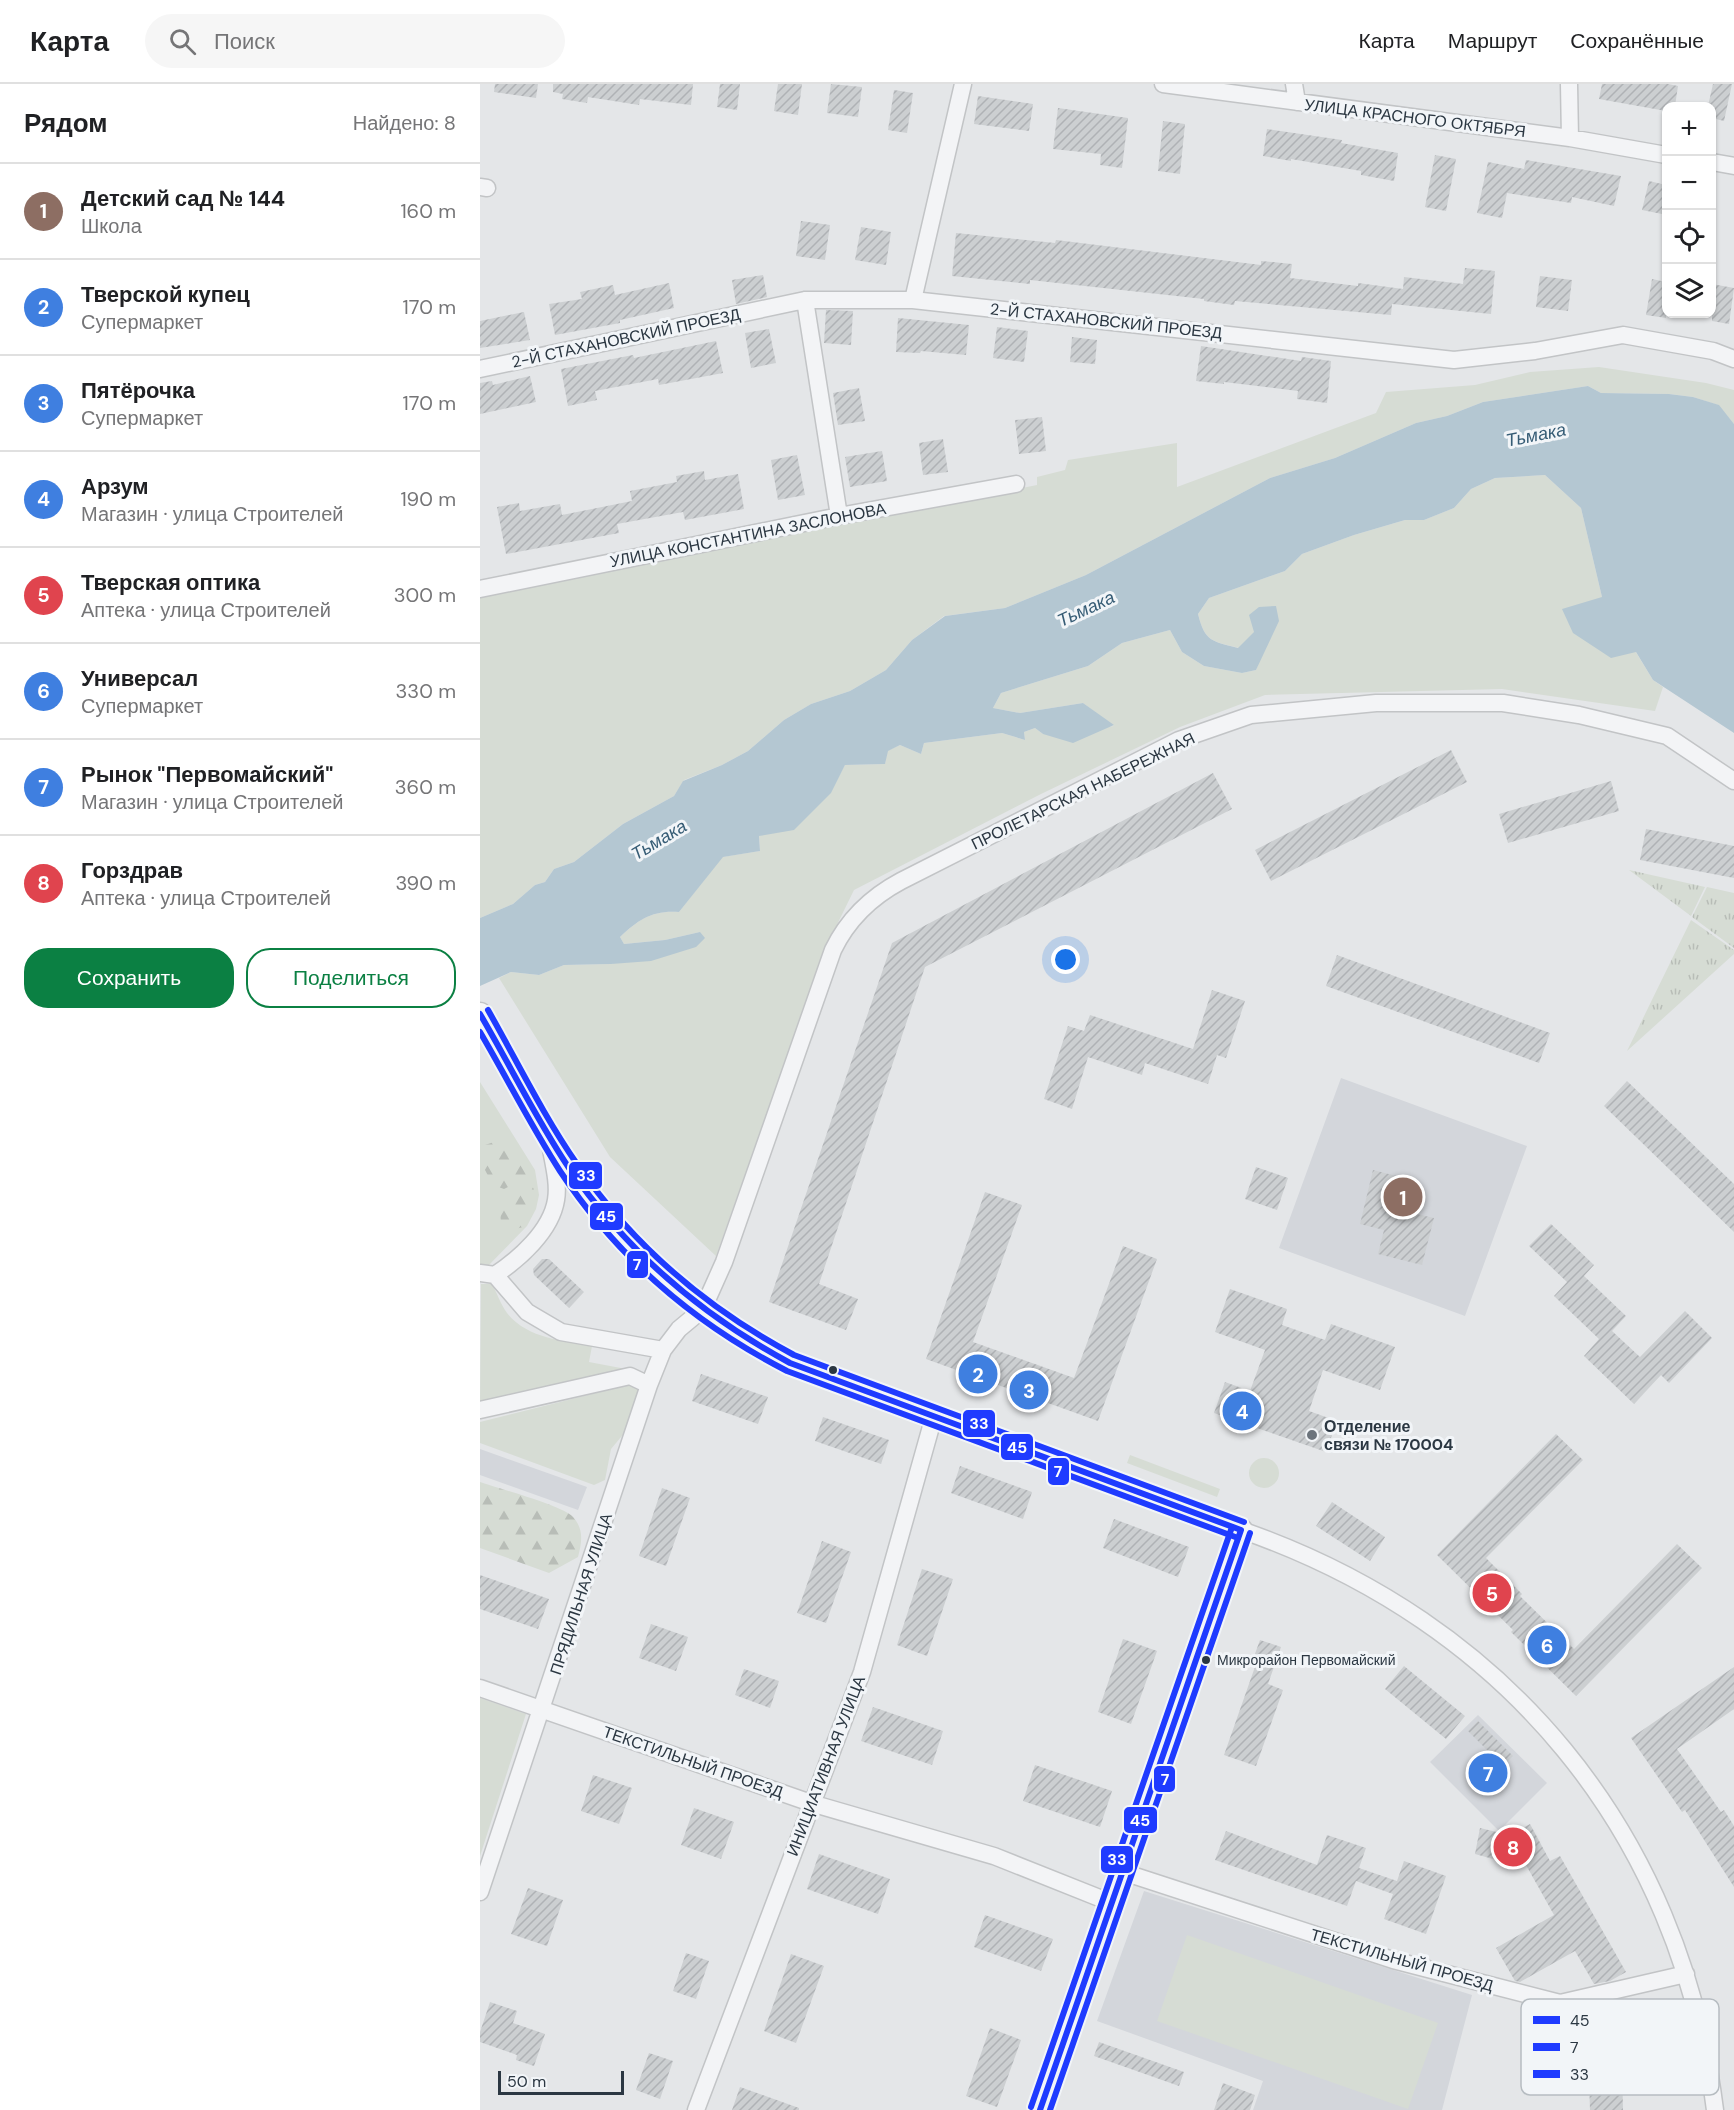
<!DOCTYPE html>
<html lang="ru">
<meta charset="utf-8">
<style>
:root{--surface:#fff;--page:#f6f6f6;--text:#202124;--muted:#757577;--line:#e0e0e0;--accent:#0b8043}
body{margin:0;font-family:"DM Sans",sans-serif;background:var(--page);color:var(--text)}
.controls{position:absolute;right:18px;top:18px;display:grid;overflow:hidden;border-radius:12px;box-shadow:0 2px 4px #0004}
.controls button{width:54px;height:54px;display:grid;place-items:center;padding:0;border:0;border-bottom:2px solid var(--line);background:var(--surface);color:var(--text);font:30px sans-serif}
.scale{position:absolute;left:18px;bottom:15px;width:126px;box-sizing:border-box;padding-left:6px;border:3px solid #2b3742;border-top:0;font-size:16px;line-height:21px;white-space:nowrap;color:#2b3742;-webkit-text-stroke:4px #f2f5f8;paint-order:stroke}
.you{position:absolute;left:586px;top:876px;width:21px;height:21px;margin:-15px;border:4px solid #fff;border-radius:50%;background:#1a73e8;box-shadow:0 0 0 9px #1a73e833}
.badge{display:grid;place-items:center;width:39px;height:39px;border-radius:50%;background:var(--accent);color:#fff;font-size:20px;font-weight:700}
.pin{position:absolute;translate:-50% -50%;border:3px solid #fff;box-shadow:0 2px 6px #0006}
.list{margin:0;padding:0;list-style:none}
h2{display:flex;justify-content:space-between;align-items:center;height:78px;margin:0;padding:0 24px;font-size:26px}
h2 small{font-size:20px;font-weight:400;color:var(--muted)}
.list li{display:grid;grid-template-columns:39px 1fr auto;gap:18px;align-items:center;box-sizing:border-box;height:96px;padding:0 24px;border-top:2px solid var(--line)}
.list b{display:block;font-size:22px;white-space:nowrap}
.list p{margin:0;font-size:20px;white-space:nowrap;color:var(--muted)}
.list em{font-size:20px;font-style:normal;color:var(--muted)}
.actions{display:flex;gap:12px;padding:18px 24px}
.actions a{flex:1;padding:14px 0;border:2px solid var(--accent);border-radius:24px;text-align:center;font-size:21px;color:var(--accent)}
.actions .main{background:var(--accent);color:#fff}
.icon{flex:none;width:33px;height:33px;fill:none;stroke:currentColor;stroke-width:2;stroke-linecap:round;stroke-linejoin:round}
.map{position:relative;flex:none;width:1254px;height:2026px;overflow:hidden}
header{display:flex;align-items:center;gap:36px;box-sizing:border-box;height:84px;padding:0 30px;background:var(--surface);border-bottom:2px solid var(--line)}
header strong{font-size:28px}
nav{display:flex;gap:33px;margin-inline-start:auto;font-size:21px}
.search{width:420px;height:54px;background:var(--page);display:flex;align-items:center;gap:15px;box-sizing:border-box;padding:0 21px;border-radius:33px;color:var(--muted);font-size:22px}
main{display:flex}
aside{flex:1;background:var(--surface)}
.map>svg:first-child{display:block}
.built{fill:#d3d6db}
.grass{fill:#d6dcd4}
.forest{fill:url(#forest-firs)}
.park{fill:url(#park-tufts)}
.water{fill:#b4c7d2}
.building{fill:url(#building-hatch)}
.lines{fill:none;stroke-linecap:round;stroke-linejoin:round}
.minor-casing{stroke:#c2c4c6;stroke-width:19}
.secondary-casing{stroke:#c2c4c6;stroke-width:25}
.minor{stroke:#f3f4f6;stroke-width:16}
.secondary{stroke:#f7f7f7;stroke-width:22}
.bus-1-casing{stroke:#f2f5f8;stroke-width:10}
.bus-2-casing{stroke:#f2f5f8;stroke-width:10}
.bus-3-casing{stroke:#f2f5f8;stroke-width:10}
.bus-1{stroke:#1f3bff;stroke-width:6}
.bus-2{stroke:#1f3bff;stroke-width:6}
.bus-3{stroke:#1f3bff;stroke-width:6}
.bus-dot{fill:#2b3742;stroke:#f2f5f8;stroke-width:2}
.poi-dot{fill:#6c747c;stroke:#f2f5f8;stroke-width:2}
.labels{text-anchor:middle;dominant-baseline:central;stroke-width:6;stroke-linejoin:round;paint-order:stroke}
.bus-label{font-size:14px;fill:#2b3742;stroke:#f2f5f8;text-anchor:start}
.street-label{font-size:16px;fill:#2b3742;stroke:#f2f5f8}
.poi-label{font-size:16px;font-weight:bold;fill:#2b3742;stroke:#f2f5f8;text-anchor:start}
.water-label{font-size:18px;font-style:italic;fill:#365c75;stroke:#f2f5f8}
.key{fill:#f2f5f8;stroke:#b6bcc1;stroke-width:1.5}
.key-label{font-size:16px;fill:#2b3742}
.line-badge{stroke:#f2f5f8;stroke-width:2}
.badge-label{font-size:16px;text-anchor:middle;font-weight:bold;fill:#fff}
</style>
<header>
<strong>Карта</strong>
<div class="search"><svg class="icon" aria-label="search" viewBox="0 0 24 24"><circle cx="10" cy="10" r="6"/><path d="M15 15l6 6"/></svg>Поиск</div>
<nav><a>Карта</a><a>Маршрут</a><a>Сохранённые</a></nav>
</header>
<main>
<aside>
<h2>Рядом<small>Найдено: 8</small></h2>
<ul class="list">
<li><span class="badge" style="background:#8d6e63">1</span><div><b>Детский сад № 144</b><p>Школа</p></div><em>160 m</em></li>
<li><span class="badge" style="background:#3f7fe0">2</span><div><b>Тверской купец</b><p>Супермаркет</p></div><em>170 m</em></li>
<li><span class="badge" style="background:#3f7fe0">3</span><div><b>Пятёрочка</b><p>Супермаркет</p></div><em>170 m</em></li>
<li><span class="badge" style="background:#3f7fe0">4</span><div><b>Арзум</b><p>Магазин · улица Строителей</p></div><em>190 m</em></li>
<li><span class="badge" style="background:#e0444e">5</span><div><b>Тверская оптика</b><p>Аптека · улица Строителей</p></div><em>300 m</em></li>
<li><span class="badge" style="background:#3f7fe0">6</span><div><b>Универсал</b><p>Супермаркет</p></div><em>330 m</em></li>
<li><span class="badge" style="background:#3f7fe0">7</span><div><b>Рынок &quot;Первомайский&quot;</b><p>Магазин · улица Строителей</p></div><em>360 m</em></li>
<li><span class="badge" style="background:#e0444e">8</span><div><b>Горздрав</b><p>Аптека · улица Строителей</p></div><em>390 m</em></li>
</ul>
<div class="actions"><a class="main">Сохранить</a><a>Поделиться</a></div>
</aside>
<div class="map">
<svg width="1254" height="2026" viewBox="0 0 1254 2026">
<defs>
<pattern id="forest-firs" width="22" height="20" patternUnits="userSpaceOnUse" patternTransform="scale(1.5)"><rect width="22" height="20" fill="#d6dcd4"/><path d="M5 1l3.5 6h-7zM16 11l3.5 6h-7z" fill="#b8bdb7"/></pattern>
<pattern id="park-tufts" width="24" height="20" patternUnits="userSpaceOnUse" patternTransform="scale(1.5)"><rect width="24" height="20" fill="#d6dcd4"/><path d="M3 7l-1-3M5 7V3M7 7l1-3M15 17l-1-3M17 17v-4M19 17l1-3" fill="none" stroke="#b8bdb7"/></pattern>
<pattern id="building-hatch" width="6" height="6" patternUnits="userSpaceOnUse" patternTransform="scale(1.5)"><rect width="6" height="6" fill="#cccfd1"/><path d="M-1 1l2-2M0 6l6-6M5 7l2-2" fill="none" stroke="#afb2b5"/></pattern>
</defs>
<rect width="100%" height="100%" fill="#e4e6e8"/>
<path class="built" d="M861,994L1047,1062L985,1232L799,1164Z
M0,1365L107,1403L98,1426L0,1391Z
M998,1631L1067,1699L1019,1747L950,1678Z
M664,1807L992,1911L962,2026H773L783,1997L617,1937Z"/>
<path class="grass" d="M1119,283L1226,299L1254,306V340L1238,321L1213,313L1189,310L1121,309L1108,302L1003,318L967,332L936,339L855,374L790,394L606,491L525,524L464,532L432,556L406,586L370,607L331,620L304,636L268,667L242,681L204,696L194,712L143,740L94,778L74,785L65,798L55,801L33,820L0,834V513L557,401V393L585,386L588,376L697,359V403L896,329L906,308L995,301L1050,288Z
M1065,391L1101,424L1122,513L1173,596L1183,603L1175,627L1022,605L785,611L700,643L561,710L374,806L347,861L236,1172L130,1073L19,894L31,888L59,891L84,881L131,880L220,848L185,856L144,860L140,853C159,835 173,826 199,828L242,773L280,767L279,752L350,709L365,681L405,680L407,667L420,661L441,670L444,659L522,649L545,656L544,648L555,644L563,650L634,642L603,619L540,629L513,624L521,609L608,582L642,559L690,546L702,568L724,582L762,589L776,586L781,572L775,548L759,564C732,557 725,558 718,530L729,514L805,487L822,470L874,451L925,436H944L974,424L991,405L1015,394Z
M0,998L55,1086L59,1111L56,1125L47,1142L7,1183L0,1182Z
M1,1200H12C17,1209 21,1221 27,1229C48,1255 82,1256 112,1262L109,1278L146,1285L0,1322Z
M148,1301L160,1306L146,1347L131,1365L125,1396L114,1401L0,1359V1338Z
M650,1371L740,1405L737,1413L647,1379Z
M769 1389a15 15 0 1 1 30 0a15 15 0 1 1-30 0Z
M0,1614L46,1630L0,1772Z
M707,1851L958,1939L928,2025L677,1937Z"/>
<path class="forest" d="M17,1057C31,1061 38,1064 41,1079L50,1084L51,1092L49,1097C50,1098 54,1105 54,1106C55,1109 46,1138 43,1143L32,1146L22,1142C18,1128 23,1121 32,1110L30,1102L24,1105L13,1101L5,1086L0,1084V1067L5,1061Z
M0,1398C17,1404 84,1422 93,1433C104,1445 102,1458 98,1473L69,1489L0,1464Z"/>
<path class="park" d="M1149,786L1225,803L1211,832Z
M1227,803L1254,809V864L1212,833Z
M1211,836L1254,866V870L1147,967Z"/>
<path class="water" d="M1108,302L1121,309L1189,310L1213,313L1239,321L1254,340V649L1173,596L1156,568L1131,574L1093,549L1082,525L1122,513L1101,424L1065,391L1015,394L991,405L974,424L944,436H925L874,451L822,470L805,487L729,514L718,530C725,558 732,557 758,564L774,548L769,531L779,523L796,522L799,537L776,586L762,589L724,582L702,568L690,546L642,559L608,582L521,609L513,624L540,629L603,619L634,641L593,659L563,650L555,644L544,648L545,656L522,649L444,659L441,670L420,661L408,667L405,680L365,681L351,709L314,746L279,752L280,767L243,773L199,828C173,826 159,835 140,853L144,860L185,856L220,848L225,854L216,863L171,877L131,880L84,881L59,891L31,888L0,902V834L33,820L55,801L65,798L74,785L94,778L143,740L194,712L203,697L242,681L268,667L304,636L331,620L370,607L406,586L432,556L465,532L525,524L606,491L790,394L855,374L936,339L967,332L1003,318Z"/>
<path class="building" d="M15,0H58L56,14L14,8Z
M73,0H213L211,21L160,15L159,21L108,13L107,19L82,15L83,10L73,8Z
M240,0H260L257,26L237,23Z
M298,0H322L318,31L294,27Z
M351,0L382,3L378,33L347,29Z
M1122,0H1188L1198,2L1195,22H1186V27L1119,15Z
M1233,0H1252L1244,37L1232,34V22H1228Z
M414,6L433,9L427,49L408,46Z
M498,12L553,20L549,47L494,40Z
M578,24L648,34L642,84L620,81L621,70L573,65Z
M683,37L705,40L700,90L678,87Z
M787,45L862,56L861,59L918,69L914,97L881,91V87L811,75V77L783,72Z
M955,71L976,75L966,127L945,123Z
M1046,76L1141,92L1134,122L1092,113L1091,119L1027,109L1022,134L997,129L1008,78L1044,85Z
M1169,97L1186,101L1182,130L1162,126Z
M321,137L350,141L345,176L316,172Z
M381,143L411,148L406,181L375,176Z
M476,149L575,159L576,156L781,181V177L812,180L810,194L878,202V199L923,205L924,193L983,200L985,184L1015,187L1011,230L912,220L911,231L755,217L754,221L724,217V215L550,196V200L472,192Z
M283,191L287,213L256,220L252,196Z
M1060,192L1092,196L1088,227L1056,223Z
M1172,195L1186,198V234L1166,231Z
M189,199L194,224L140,236V239L75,251L69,220L102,215L100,208L133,201L135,211Z
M1232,200L1254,204L1249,240L1232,237Z
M346,226L373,227L371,261L344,259Z
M44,228L50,256L0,264V237Z
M418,234L489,241L486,271L441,267L440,269L416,268Z
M517,243L548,247L544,278L513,274Z
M289,245L296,279L271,284L265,249Z
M592,253L617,256L615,280L590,278Z
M236,257L243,289L179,301L178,295L115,307L117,316L88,322L81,285L153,271L154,274Z
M721,262L821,277L822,273L851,277L847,319L817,315L818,307L744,298V300L716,297Z
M50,292L56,318L0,330V299L12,297L13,301Z
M379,304L385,337L358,341L353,309Z
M562,333L566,367L539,370L535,336Z
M463,355L468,388L443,391L439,359Z
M402,367L407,397L370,403L365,373Z
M317,371L325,411L298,416L291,376Z
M224,387L225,396L258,390L264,425L205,436L203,428L137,440L139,449L26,470L17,423L39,419L40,427L80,420L82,431L152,417L150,407L197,398L196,392Z
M971,666L987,698L791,797L775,766Z
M733,689L752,725L445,883L339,1200L378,1215L366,1246L289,1218L412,859Z
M1131,697L1139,727L1028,759L1019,730Z
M1166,745L1254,762V794L1160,776Z
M857,871L1070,949L1059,979L846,902Z
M732,906L765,917L746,974L737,971L728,1000L665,979L662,991L608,973L592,1025L564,1015L588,942L604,947L610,931L713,965Z
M1147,997L1254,1100V1148L1124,1022Z
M776,1083L808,1094L797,1126L765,1115Z
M893,1086L932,1096L924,1127L954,1134L942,1181L898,1170L904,1146L880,1140Z
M505,1108L542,1121L493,1258L594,1294L643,1162L677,1175L618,1337L446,1275Z
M1071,1140L1114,1181L1104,1192L1146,1232L1132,1247L1160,1273L1205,1227L1232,1254L1189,1299L1181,1291L1154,1320L1104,1272L1119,1255L1074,1212L1087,1198L1049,1162Z
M62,1175H69L104,1208L89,1224L54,1191L53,1185Z
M750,1205L807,1225L802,1241L845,1256L851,1240L915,1263L900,1306L843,1286L829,1327L857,1337L846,1368L734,1329L745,1298L770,1307L785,1266L735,1248Z
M221,1290L288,1313L278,1340L212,1317Z
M343,1333L409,1356L401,1380L335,1357Z
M1076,1350L1103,1376L1006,1474L1042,1510L1040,1512L1094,1565L1197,1460L1222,1484L1096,1612L1031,1548L1033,1546L957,1471Z
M480,1382L552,1408L543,1435L471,1409Z
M182,1404L210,1414L186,1482L159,1472Z
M852,1418L905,1453L890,1477L836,1442Z
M634,1435L709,1463L698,1493L623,1464Z
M342,1457L371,1468L346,1539L317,1529Z
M442,1485L473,1495L447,1572L417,1561Z
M0,1491L69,1515L58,1545L0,1525Z
M171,1540L208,1553L196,1587L159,1574Z
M643,1555L677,1567L651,1640L618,1628Z
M780,1556L801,1563L788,1600L803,1606L776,1682L744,1671L776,1580L772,1578Z
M924,1582L985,1632L966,1655L905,1605Z
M1254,1583V1625L1197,1665L1241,1728L1244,1726L1254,1742V1803L1205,1726L1202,1728L1151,1654Z
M264,1585L299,1597L290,1624L255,1611Z
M393,1623L463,1647L452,1681L381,1657Z
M998,1637L1033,1672L1023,1682L988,1647Z
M555,1681L632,1707L620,1743L543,1717Z
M113,1691L152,1704L139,1740L101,1727Z
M214,1724L254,1738L241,1775L201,1761Z
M1050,1740L1070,1777L1080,1772L1146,1888L1130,1897L1114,1900L1095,1867L1040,1898L1035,1897L1016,1864L1074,1831L1042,1774L1031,1780L995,1770L1000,1744L1029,1751Z
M746,1747L837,1781L847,1751L886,1764L879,1784L917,1797L924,1777L966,1792L946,1850L904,1835L913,1810L876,1797L867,1822L735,1776Z
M339,1770L410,1795L398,1830L327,1805Z
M48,1804L83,1816L67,1862L31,1850Z
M505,1831L573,1855L561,1887L494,1863Z
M206,1869L229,1877L216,1915L193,1907Z
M311,1870L344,1882L316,1959L284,1947Z
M10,1918L37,1927L33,1939L65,1950L54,1982L36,1976L37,1971L0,1958V1948Z
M1141,1935L1143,2026H1110L1107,1936Z
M510,1944L541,1956L517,2023L486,2012Z
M619,1958L704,1988L699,2002L614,1972Z
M169,1969L193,1977L180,2015L156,2006Z
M743,1999L775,2011L770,2026H734Z
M260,2003L319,2024V2026H252Z"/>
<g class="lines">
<defs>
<path id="minor" d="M683,0L1090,54L1186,71
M814,0L817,18
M1089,0L1090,54
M1232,78L1254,82
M0,103L7,104
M325,216L359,432
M433,216L483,0
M0,285L325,216H433L974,276L1055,267L1143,251L1233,267L1254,275
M0,505L359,432L536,400
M0,1189L15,1191C39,1175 71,1147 76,1116C79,1099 73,1078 70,1060
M15,1191L47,1228L81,1248L183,1266
M0,1326L150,1292L169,1301
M761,1446C1026,1538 1200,1747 1235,2026
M0,1604L331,1719L514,1772L632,1819
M643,1788L913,1876L1080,1919L1206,1890
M0,1808L169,1301L183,1266L199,1245L223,1225L244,1178L353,866C368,835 391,813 421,797L699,656L771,631L896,619H1023L1099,631L1187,652L1254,697
M216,2026L382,1588L454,1332"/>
<path id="secondary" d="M0,930C30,981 56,1035 89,1084C144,1167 221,1235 310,1279L761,1446L560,2026"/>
</defs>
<use href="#minor" class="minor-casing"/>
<use href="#secondary" class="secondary-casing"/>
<use href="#minor" class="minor"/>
<use href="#secondary" class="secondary"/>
<defs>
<path id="bus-1" d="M0,930C30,981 56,1035 89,1084C147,1168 221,1231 310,1279L761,1446
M560,2026L761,1446"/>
<path id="bus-2" d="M0,948C27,994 51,1042 80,1087C137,1173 215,1240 307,1287L758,1454
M570,2026L770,1449"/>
<path id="bus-3" d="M8,926C37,977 63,1031 97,1080C153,1162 226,1224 314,1271L764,1438
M551,2023L752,1443"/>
</defs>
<use href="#bus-1" class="bus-1-casing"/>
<use href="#bus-2" class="bus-2-casing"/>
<use href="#bus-3" class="bus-3-casing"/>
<use href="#bus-1" class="bus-1"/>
<use href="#bus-2" class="bus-2"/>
<use href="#bus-3" class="bus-3"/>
</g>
<g class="bus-dot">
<circle cx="353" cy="1286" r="5"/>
<circle cx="726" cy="1576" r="5"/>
</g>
<circle class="poi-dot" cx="832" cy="1351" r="6"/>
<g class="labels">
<g class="bus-label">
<text x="737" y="1576">Микрорайон Первомайский</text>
</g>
<g class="street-label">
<text transform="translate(935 34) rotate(7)">УЛИЦА КРАСНОГО ОКТЯБРЯ</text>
<text transform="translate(626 237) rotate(6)">2-Й СТАХАНОВСКИЙ ПРОЕЗД</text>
<text transform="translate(146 254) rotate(-12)">2-Й СТАХАНОВСКИЙ ПРОЕЗД</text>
<text transform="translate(268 451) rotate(-11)">УЛИЦА КОНСТАНТИНА ЗАСЛОНОВА</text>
<text transform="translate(603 707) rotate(-26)">ПРОЛЕТАРСКАЯ НАБЕРЕЖНАЯ</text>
<text transform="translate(101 1510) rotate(-72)">ПРЯДИЛЬНАЯ УЛИЦА</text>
<text transform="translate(213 1678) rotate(19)">ТЕКСТИЛЬНЫЙ ПРОЕЗД</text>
<text transform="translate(346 1682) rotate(-69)">ИНИЦИАТИВНАЯ УЛИЦА</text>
<text transform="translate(922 1876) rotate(16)">ТЕКСТИЛЬНЫЙ ПРОЕЗД</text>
</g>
<g class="poi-label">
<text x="844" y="1342">Отделение<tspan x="844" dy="18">связи № 170004</tspan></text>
</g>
<g class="water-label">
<text transform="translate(1056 351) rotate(-11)">Тьмака</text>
<text transform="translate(606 525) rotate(-25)">Тьмака</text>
<text transform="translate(179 756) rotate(-31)">Тьмака</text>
</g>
</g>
<rect x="1041" y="1915" width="198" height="96" rx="9" class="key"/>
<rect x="1053" y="1932" width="27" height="8" fill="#1f3bff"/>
<rect x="1053" y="1959" width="27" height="8" fill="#1f3bff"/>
<rect x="1053" y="1986" width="27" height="8" fill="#1f3bff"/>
<g class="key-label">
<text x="1090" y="1942">45</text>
<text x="1090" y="1969">7</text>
<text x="1090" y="1996">33</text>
</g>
<g class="line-badge">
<rect x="88" y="1077" width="35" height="29" rx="6" fill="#1f3bff"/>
<rect x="109" y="1118" width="35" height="29" rx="6" fill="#1f3bff"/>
<rect x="146" y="1166" width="23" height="29" rx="6" fill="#1f3bff"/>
<rect x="482" y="1325" width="34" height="29" rx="6" fill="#1f3bff"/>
<rect x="520" y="1349" width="34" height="28" rx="6" fill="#1f3bff"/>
<rect x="567" y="1373" width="23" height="29" rx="6" fill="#1f3bff"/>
<rect x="673" y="1681" width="23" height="28" rx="6" fill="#1f3bff"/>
<rect x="643" y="1722" width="35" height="28" rx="6" fill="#1f3bff"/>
<rect x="620" y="1761" width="34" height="29" rx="6" fill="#1f3bff"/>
</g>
<g class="badge-label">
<text x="106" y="1097">33</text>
<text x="126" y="1138">45</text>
<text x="157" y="1186">7</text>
<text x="499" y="1345">33</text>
<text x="537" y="1369">45</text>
<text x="578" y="1393">7</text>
<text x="685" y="1701">7</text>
<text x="660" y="1742">45</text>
<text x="637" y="1781">33</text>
</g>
</svg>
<div class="controls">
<button>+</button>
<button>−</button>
<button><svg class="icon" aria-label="locate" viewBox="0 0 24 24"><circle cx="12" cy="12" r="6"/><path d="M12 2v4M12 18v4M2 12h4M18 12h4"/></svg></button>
<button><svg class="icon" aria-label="layers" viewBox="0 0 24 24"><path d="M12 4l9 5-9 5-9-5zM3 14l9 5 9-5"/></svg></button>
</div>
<div class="scale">50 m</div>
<div class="you"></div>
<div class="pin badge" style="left:923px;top:1113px;background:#8d6e63">1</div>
<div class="pin badge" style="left:498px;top:1290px;background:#3f7fe0">2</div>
<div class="pin badge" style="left:549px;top:1306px;background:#3f7fe0">3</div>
<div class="pin badge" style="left:762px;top:1327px;background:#3f7fe0">4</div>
<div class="pin badge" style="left:1012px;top:1509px;background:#e0444e">5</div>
<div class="pin badge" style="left:1067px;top:1561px;background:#3f7fe0">6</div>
<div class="pin badge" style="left:1008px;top:1689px;background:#3f7fe0">7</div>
<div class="pin badge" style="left:1033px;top:1763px;background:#e0444e">8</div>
</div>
</main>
